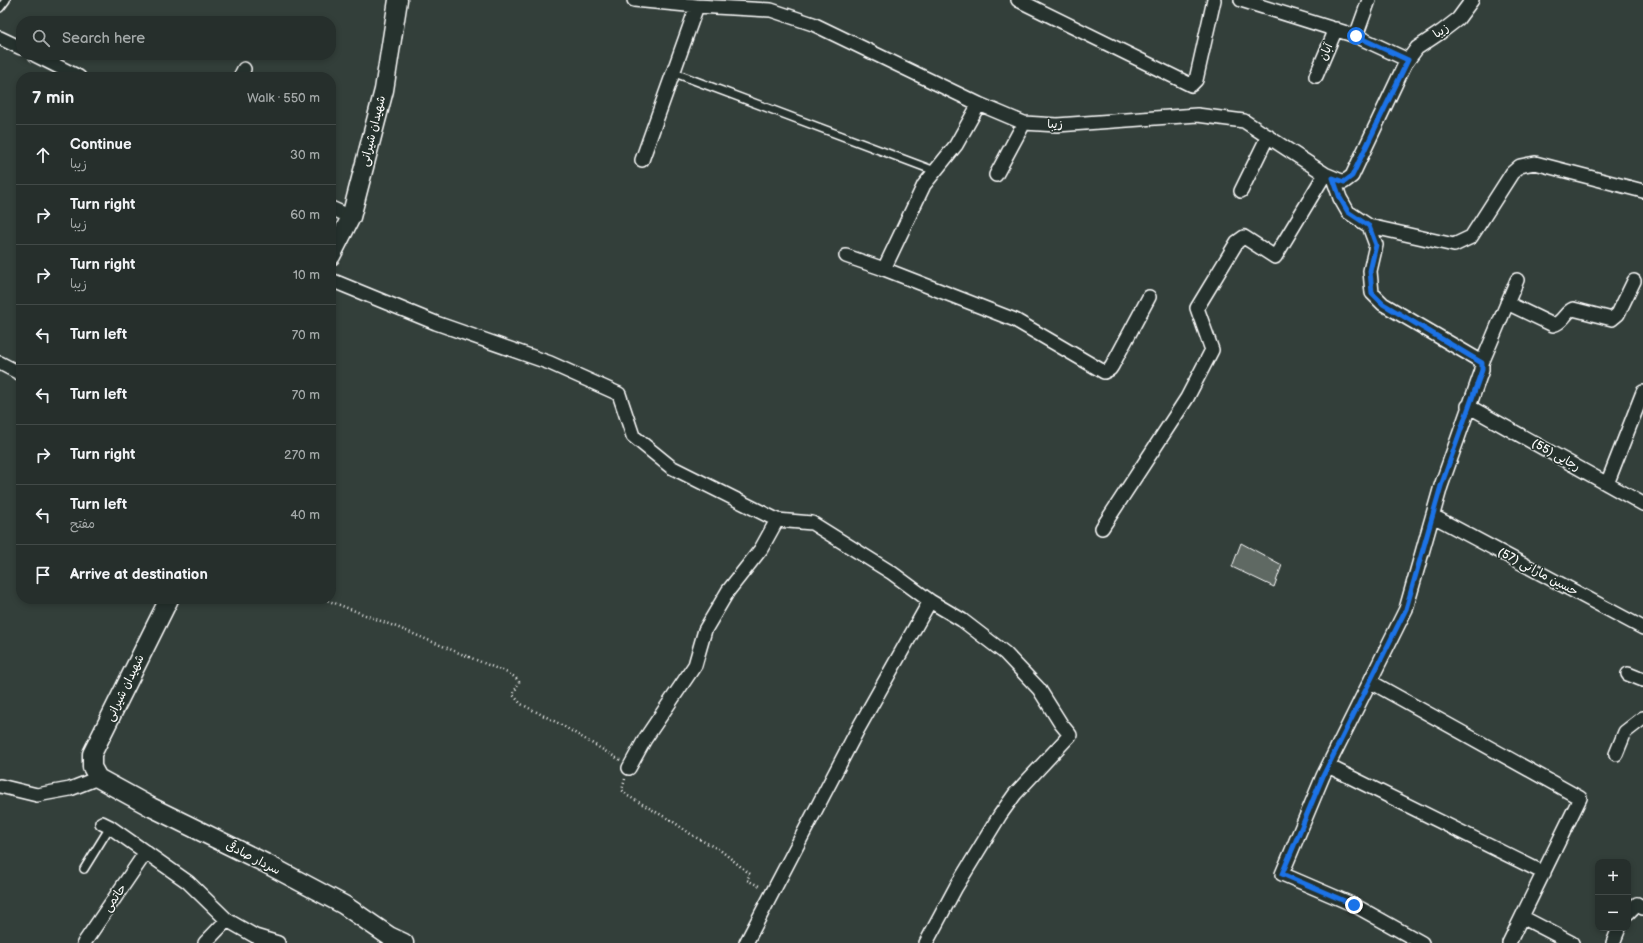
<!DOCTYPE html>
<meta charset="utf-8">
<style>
:root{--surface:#262f2c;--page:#2e3734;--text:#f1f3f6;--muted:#a4a9a9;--line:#424a48}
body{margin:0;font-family:"Balsamiq Sans","Playpen Sans Arabic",sans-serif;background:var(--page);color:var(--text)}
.controls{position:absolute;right:12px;bottom:12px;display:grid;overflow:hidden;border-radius:8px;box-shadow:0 2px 6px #0003}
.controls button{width:36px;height:36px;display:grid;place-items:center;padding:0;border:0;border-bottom:1px solid var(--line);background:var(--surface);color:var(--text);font:20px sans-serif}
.stop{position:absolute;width:12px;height:12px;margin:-9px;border:3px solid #1a73e8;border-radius:50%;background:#fff}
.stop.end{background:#1a73e8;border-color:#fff;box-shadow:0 1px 4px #0008}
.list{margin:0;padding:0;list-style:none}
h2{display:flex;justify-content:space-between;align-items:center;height:52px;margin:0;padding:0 16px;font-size:17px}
h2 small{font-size:13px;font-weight:400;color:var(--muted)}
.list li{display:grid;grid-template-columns:26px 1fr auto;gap:12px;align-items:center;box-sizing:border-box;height:60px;padding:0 16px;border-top:1px solid var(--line)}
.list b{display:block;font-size:15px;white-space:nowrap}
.list p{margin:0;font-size:13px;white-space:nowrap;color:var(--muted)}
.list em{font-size:13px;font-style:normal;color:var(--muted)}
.icon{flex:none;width:22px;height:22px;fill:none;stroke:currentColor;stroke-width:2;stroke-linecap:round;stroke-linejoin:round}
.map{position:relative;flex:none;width:1643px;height:943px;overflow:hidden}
.search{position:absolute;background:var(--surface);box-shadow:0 2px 6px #0003;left:16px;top:16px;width:320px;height:44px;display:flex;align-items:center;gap:10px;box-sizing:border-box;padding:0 14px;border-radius:16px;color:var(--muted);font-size:15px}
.panel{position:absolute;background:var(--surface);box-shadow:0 2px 6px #0003;left:16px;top:72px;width:320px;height:532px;border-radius:16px}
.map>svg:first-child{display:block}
.building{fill:#5f6964;stroke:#fff}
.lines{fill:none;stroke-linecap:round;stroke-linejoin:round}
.lane-casing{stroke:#fff;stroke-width:10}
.street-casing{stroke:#fff;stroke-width:16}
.secondary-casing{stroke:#fff;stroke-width:21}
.path{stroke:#fff;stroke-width:2.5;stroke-dasharray:1 3;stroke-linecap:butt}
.lane{stroke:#26332d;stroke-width:7}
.street{stroke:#26332d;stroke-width:13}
.secondary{stroke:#26332d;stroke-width:18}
.route{stroke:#1a73e8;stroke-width:5}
.labels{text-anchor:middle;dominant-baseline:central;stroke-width:3;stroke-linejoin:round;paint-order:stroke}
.street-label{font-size:12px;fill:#fff;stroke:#26332d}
</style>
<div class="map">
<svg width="1643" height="943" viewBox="0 0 1643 943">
<rect width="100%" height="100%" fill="#333f3a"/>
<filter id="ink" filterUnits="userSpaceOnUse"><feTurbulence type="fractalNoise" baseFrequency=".025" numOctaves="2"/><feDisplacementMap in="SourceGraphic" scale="8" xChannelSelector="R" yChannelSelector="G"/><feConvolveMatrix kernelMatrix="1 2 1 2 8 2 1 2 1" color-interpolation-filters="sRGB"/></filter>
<g filter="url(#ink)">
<path class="building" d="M1241,543L1282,565L1274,587L1232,567Z"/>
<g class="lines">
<defs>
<path id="lane" d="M0,8L6,0
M672,72L935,171
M84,869L110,827"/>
<path id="street" d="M634,0L697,6L771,10L813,24L979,104L1024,123L1057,125L1197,115L1244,121L1325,174L1344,182L1352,176L1405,64L1417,48L1441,32L1458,19L1472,0
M1018,0L1191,85L1196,80L1214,0
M1241,0L1356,36L1408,60
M1356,36L1369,0
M0,38L21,48
M35,55L79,77
M1316,76L1336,29
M240,77L244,69
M642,160L697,6
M996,175L1024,123
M1333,178L1340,198L1348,212L1369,226L1376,245L1370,271L1372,293L1383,304L1477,359L1482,363V370L1441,486L1406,609L1323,776L1282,874L1354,905L1422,943
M1241,191L1268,136
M331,208L351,217
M1369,226L1454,245L1471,237L1512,173L1520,166L1535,163L1643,191
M846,256L884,269L924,185L956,145L979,104
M884,269L1015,320L1104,372L1110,369L1112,366L1149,297
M331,280L436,323L550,363L619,394L633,436L671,467L777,520L761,549L728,591L705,630L695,665L645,739L629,768
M1507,303L1553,325C1563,323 1565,312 1573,309L1612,319L1618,314L1634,281
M0,363L21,374
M1482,363L1517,280
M1468,406L1643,504
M1607,484L1643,392
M1433,516L1643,628
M1102,528L1187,398L1212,350L1197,308L1237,242L1244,237L1275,257L1325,174
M1628,674L1643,680
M1371,682L1580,798L1509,943
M1616,754L1625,732L1643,718
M1328,766L1544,873
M0,786L37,795L70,789L98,778
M102,823L110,827L188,882L227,920L255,936L278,943
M1628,913L1637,904L1643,908
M1522,917L1572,943
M84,943L146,852
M205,943L227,920
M746,943L858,729L930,601L892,573L812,523L777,520
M926,943L956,887L1000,815L1015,794L1070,735L1061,724L1039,689L1005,653L962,620L930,601
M1613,943L1619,928"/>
<path id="secondary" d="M331,256L351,217L384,90L398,0
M169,599L92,754V767L98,778L151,807L265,863L344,905L389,936L404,943"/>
</defs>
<use href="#lane" class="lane-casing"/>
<use href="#street" class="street-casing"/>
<use href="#secondary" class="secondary-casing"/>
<path class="path" d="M324,599L399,628L510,674L516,678L519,682L513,695L521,704L558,723L620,760
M625,779L622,790L628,796L672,821L695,837L720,850L750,874L747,880L761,887"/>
<use href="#lane" class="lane"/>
<use href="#street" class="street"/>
<use href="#secondary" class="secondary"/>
</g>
</g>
<g class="lines" filter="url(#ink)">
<path class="route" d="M1354,905L1282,874L1323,776L1406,609L1441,486L1482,370V363L1383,304L1372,293L1370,271L1376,245L1369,226L1348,212L1340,198L1333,178L1344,182L1352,176L1408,60L1356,36"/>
</g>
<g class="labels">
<g class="street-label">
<text transform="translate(1441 31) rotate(-36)">زیبا</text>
<text transform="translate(1326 52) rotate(-66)">آبان</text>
<text x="1055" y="124">زیبا</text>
<text transform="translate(373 131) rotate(-76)">شهیدان شیرانی</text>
<text transform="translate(1556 455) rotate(29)">رجایی (55)</text>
<text transform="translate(1538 572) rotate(28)">حسین مارانی (57)</text>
<text transform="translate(125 688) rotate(-64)">شهیدان شیرانی</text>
<text transform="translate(253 858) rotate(27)">سردار صادقی</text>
<text transform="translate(115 898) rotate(-55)">حاتمی</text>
</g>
</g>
</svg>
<div class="controls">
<button>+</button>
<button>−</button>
</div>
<div class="stop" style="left:1356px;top:36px"></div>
<div class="stop end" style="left:1354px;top:905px"></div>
<div class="search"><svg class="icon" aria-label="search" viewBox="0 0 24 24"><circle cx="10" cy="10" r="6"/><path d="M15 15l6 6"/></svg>Search here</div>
<section class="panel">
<h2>7 min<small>Walk · 550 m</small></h2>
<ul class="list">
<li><svg class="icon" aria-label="ahead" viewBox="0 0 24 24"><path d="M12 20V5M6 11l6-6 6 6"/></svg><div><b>Continue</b><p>زیبا</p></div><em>30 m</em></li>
<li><svg class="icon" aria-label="right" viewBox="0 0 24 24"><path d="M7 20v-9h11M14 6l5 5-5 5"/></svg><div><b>Turn right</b><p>زیبا</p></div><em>60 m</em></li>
<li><svg class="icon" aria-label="right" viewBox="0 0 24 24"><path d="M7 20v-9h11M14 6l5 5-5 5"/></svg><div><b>Turn right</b><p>زیبا</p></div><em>10 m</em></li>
<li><svg class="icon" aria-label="left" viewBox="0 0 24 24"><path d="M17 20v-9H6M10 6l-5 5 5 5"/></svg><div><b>Turn left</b></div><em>70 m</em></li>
<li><svg class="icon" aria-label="left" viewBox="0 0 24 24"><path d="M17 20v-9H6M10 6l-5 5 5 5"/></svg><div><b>Turn left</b></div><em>70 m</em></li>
<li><svg class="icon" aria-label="right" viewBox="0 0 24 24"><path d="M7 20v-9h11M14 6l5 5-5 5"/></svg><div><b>Turn right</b></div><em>270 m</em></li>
<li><svg class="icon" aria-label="left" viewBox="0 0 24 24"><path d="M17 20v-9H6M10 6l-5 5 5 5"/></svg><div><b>Turn left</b><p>مفتح</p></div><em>40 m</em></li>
<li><svg class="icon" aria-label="arrive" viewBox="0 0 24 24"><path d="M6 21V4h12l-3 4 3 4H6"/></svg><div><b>Arrive at destination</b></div></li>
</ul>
</section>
</div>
